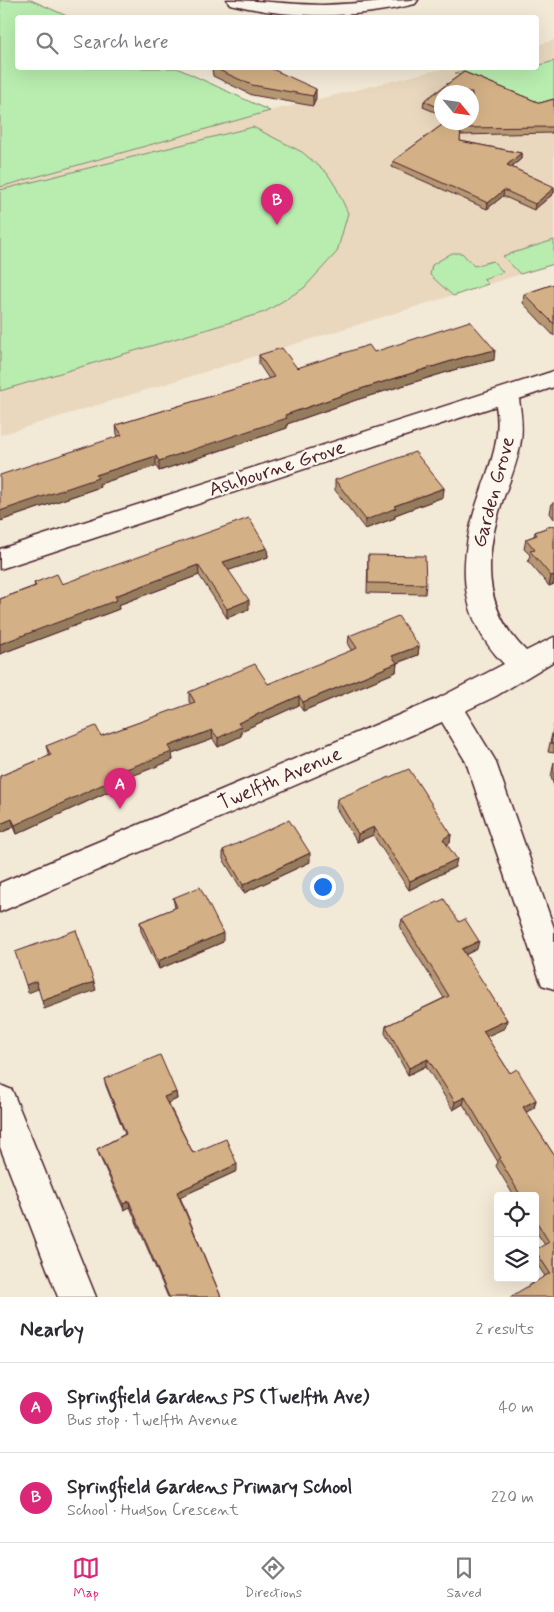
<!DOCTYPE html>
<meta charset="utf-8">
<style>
:root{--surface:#fff;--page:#f2f2f3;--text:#2b2b33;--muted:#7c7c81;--line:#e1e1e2;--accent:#db2777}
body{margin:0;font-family:Mynerve,sans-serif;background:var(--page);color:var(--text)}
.controls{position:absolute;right:15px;bottom:15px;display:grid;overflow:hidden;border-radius:5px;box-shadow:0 5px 20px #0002}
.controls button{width:45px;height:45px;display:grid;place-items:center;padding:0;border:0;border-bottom:1px solid var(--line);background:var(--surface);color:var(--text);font:25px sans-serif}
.compass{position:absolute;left:434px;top:85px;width:45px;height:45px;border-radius:50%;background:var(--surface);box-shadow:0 5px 20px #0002;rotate:119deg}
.you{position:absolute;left:322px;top:886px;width:18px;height:18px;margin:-12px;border:4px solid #fff;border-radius:50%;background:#1a73e8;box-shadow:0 0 0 8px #1a73e833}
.badge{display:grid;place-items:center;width:32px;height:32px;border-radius:50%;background:var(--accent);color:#fff;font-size:16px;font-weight:700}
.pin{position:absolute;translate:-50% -41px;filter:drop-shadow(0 1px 2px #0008)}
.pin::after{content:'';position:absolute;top:26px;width:18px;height:15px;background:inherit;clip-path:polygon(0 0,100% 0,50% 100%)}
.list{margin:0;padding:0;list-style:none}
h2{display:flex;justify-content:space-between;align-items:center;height:65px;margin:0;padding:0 20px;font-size:21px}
h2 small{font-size:16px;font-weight:400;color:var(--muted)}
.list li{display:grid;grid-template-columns:32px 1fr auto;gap:15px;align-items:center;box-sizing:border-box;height:90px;padding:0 20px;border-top:1px solid var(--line)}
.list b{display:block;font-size:19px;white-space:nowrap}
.list p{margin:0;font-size:16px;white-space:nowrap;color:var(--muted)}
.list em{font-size:16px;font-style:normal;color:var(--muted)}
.icon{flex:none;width:28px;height:28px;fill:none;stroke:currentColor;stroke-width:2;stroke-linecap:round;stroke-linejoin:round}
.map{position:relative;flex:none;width:554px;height:1297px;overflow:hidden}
.search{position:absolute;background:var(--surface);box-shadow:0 5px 20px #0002;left:15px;right:15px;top:15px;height:55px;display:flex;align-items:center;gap:12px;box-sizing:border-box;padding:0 18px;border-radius:5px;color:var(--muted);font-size:19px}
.sheet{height:245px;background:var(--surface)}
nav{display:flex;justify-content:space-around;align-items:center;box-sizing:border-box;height:70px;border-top:1px solid var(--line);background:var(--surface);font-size:14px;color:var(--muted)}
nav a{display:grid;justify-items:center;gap:2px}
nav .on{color:var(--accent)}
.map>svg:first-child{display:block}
.built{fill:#e9d8be;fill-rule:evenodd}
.green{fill:#b8edaf;stroke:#81866d}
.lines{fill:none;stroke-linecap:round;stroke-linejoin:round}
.minor-casing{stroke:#4a1f2b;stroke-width:3}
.minor{fill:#fbf7ec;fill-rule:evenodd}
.wall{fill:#b59772;stroke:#4a1f2b}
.shaded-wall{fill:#947b5d;stroke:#4a1f2b}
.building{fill:#d3b085;stroke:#4a1f2b}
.labels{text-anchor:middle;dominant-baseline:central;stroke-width:4.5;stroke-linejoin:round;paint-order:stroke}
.street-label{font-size:20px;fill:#4a1f2b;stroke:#fbf7ec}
</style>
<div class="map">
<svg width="554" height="1297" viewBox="0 0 554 1297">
<rect width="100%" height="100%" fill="#f3e9d7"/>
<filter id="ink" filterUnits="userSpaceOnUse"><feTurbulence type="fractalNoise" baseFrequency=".02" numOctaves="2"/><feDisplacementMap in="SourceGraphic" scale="10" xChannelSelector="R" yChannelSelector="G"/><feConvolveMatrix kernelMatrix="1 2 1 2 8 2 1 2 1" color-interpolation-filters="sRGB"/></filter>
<g filter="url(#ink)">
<path class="built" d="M554,40V264L0,435V187L270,111L445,68H536L537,45ZM442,92H472V122H442Z"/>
<path class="green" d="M0,0H31L69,17L18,18V68H177L270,111L0,187Z
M554,61V103L540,107L455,73L473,68H536L537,66Z
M253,127L302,152L327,173L336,187L348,213L337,252L304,288L265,312L0,391V190Z
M554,240V264L520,274L503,256Z
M452,253H462L474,266L493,261L503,272L483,279L488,284L453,296L430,275L432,265Z"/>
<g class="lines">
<defs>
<path id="minor" d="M227,0C260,0 292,5 324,5C356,4 386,0 418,0L415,4C354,19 291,19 230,4Z
M554,371V387L519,399C521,413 523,426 521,440C518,462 509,482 502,502C484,557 482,608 526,651L554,637V661L496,696L465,711L495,760L554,928V989L542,985L538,974L466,762L442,722L0,912V883L437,699L504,664C455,613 458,557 480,494C490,465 502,438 496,406L0,569V549Z
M0,1085L12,1090L96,1297H58L0,1147Z"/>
</defs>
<use href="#minor" class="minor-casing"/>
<use href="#minor" class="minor"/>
</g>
<path class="wall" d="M212,68H270L316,98L313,106L252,95L213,76Z
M464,72L540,103L554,99V131L552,133L460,135V141L521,153V159L511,167L554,187V193L534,210L503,196L487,209L392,167L393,161L446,122H472V92H442V115L423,107L424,101Z
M554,284V336L523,303L524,294Z
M374,352L494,360L460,368L356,400L287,424V428L159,471L156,466L99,484L100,487L0,521L118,436L117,434L116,425L269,379L259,364V355L297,368Z
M335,480L444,488L443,497L395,515V518L365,529L335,490Z
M552,503H554V519L550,513Z
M554,525V584L549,586L528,561L530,555L524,549L526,539L534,536L535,532Z
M267,548L268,557L228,570L249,609L227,618L199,575L118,605L119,609L0,654V599L35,586L34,583L62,584Z
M368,555L426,584L425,594L367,593Z
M349,636L419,646L418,655L397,663L396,672L303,711L299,705L241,731V736L218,747L213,739L172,754L173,760L124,779L125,784L17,834L14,827L0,833V776L49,756L46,746L101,736L191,704L189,702V692L268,684L352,651L348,645Z
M554,725V753L548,752Z
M554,762V786L551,777Z
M337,799L451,834L450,843L447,845L455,867L409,890L373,835L357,842L336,808Z
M223,850L310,862L244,893L223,859Z
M173,898L223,942L159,969L141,931L140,922L175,908Z
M402,919L477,949L465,955L507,1020L505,1028L486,1036L510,1073L536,1100L534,1108L526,1112L554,1155V1297L545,1276L535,1261V1250L545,1245L535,1230V1196H514L496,1166L498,1162L463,1104L453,1110L426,1066L408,1075L385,1033L386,1026L444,998L400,928Z
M104,1079L176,1092L177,1099L168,1103L193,1153L237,1171L180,1197L221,1297H168L130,1207L124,1210L99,1155L97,1149L125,1134L106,1086Z"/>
<path class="shaded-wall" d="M316,89V98L313,106V96Z
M554,126V131L552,133L553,127Z
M521,153V159L506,171L507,165Z
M554,188V193L534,210L535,204Z
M504,190L503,196L487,209L488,203Z
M495,350L494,360L460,368L356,400L287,424V428L159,471V461L285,415L357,390L461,358Z
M156,456V466L99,484L100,487L0,521V511L96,475Z
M444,488L443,497L395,515V518L365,529L366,520L394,506Z
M267,548L268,557L224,572L223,562Z
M198,565L199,575L118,605L119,609L0,654V644L115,596Z
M554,575V584L549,586L551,576Z
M249,600V609L227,618V609Z
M419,646L418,655L391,665L392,656Z
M397,663L396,672L303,711V702Z
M299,696V705L241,731V736L218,747V738L238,723Z
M212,730L213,739L172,754L173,760L124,779L125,784L17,834L15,825L169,746Z
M12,819L14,827L0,833V824Z
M374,827L373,835L357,842L358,834Z
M451,834L450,843L442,847L443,839Z
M310,853V862L244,893L243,885Z
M457,859L455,867L409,890L410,881Z
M223,933V942L159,969L158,961Z
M479,941L477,949L460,957L462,949Z
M36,981L38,989L28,993L26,985Z
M94,982L96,990L44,1009L42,1001Z
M507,1020L505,1028L481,1039L483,1031Z
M428,1059L426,1066L408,1075L409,1068Z
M176,1092L177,1099L166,1104L164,1097Z
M465,1097L463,1104L453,1110L455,1102Z
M536,1100L534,1108L521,1115L523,1107Z
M237,1164V1171L178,1198L177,1192Z
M129,1201L130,1207L124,1210L123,1204Z"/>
<path class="building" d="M214,68H270L316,89L313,96L252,85Z
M464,72L540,103L554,99V126L553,127L461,128L460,141L521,153L507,165L554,187V188L535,204L504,190L488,203L393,161L446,122H472V92H442V109L424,101Z
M554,284V324L524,294Z
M470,321L495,350L461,358L357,390L285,415L287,418L159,461L156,456L96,475L98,478L0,511V475L122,435L116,425L274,377L259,355L282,348L297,368L369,345L374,352Z
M415,452L444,488L394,506L396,508L366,520L335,480Z
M249,518L267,548L223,562L249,600L227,609L198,565L115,596L117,600L0,644V599L36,586L34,583L57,574L62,584Z
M554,525V575L551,576L530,551L535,550L526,539L537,535L535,532Z
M368,555L425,556L426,584L368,583Z
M398,616L419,646L392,656L397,663L303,702L299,696L238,723L241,727L218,738L212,730L169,746L172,752L121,771L123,775L15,825L12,819L0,824V776L51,755L46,746L96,726L101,736L195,702L189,692L255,664L268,684L357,648L349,636Z
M554,727V744L551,743Z
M409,769L451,834L443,839L457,859L410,881L374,827L358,834L337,799Z
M289,820L310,853L243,885L223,850Z
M200,887L223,933L158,961L140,922L177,907L173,898Z
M444,899L459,922L465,919L479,941L462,949L507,1020L483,1031L510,1073L517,1069L536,1100L523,1107L554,1155V1297H510L550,1273L535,1250L549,1242L535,1219V1196H521L499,1159L501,1158L465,1097L455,1102L428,1059L409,1068L386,1026L449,996L402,919Z
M76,930L94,982L42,1001L36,981L26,985L15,952Z
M160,1055L176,1092L164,1097L193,1153L226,1139L237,1164L177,1192L221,1297H169L129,1201L123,1204L97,1149L126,1134L104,1079Z"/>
</g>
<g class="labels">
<g class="street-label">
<text transform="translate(277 469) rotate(-18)">Ashbourne Grove</text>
<text transform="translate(494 492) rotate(-75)">Garden Grove</text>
<text transform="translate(280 779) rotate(-23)">Twelfth Avenue</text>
</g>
</g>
</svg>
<div class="controls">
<button><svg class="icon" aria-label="locate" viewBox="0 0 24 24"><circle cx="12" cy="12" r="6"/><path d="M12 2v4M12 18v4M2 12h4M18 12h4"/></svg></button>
<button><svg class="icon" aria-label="layers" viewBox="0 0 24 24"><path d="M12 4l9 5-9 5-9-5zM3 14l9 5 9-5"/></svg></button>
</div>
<svg class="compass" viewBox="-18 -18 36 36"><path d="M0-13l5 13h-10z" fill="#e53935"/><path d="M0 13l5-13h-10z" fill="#7c7c81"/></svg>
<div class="you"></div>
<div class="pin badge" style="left:120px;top:809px">A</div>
<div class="pin badge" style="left:277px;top:225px">B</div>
<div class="search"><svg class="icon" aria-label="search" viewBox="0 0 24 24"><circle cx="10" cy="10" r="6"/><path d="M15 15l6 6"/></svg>Search here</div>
</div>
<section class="sheet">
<h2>Nearby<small>2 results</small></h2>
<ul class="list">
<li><span class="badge">A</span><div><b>Springfield Gardens PS (Twelfth Ave)</b><p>Bus stop · Twelfth Avenue</p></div><em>40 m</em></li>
<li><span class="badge">B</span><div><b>Springfield Gardens Primary School</b><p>School · Hudson Crescent</p></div><em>220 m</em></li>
</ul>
</section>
<nav>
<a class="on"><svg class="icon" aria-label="map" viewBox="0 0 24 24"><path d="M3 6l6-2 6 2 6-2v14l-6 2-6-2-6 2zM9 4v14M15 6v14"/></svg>Map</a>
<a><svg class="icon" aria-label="directions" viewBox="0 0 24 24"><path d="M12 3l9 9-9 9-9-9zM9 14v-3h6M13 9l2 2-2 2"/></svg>Directions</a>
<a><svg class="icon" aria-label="saved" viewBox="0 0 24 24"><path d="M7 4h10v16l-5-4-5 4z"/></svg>Saved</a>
</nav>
